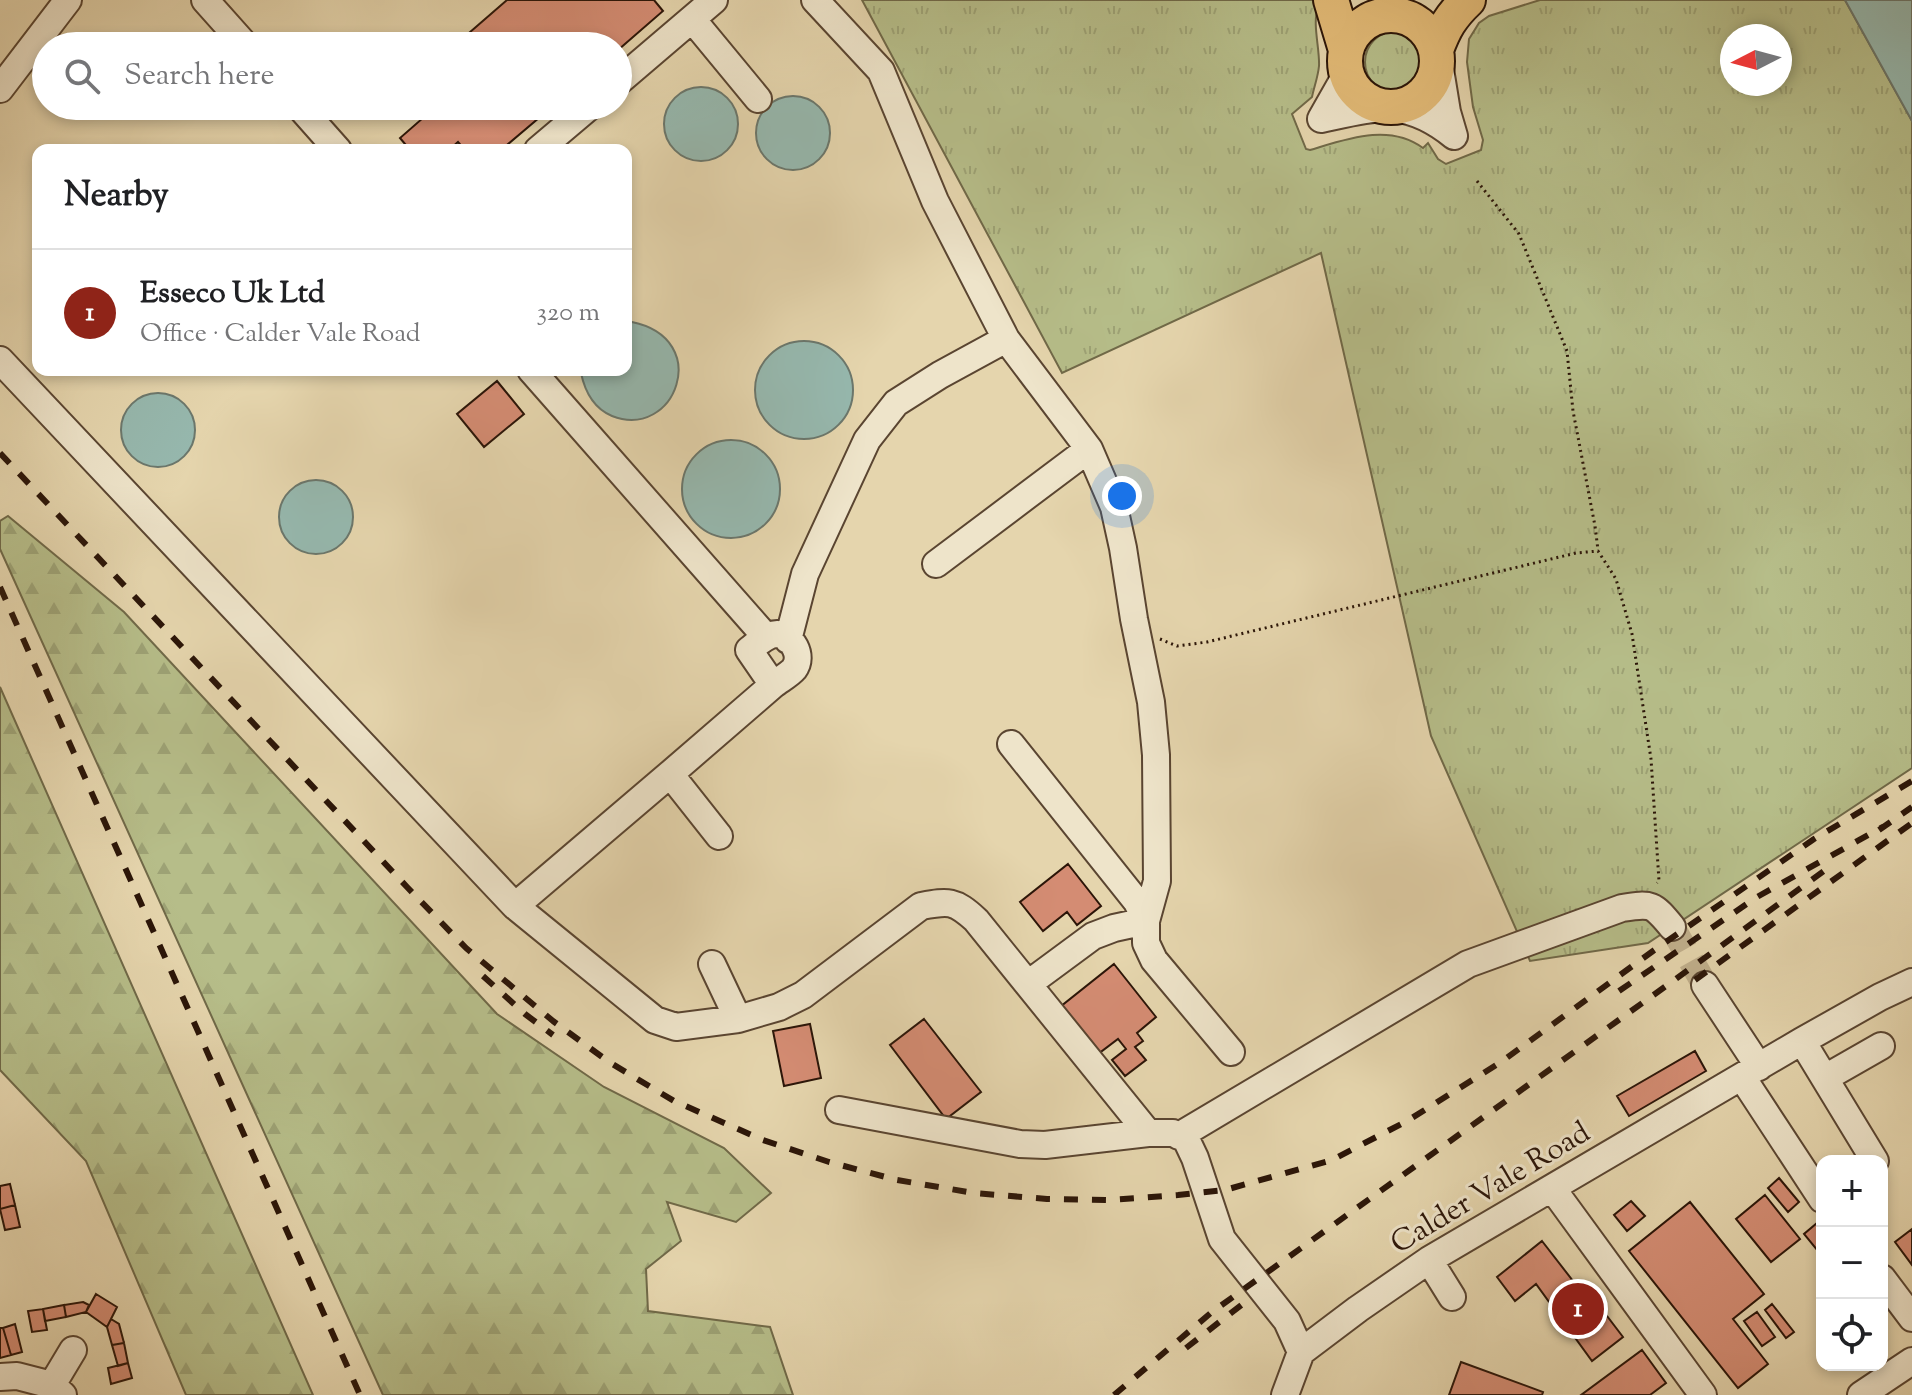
<!DOCTYPE html>
<meta charset="utf-8">
<style>
:root{--surface:#fff;--page:#f2f2f2;--text:#202124;--muted:#757577;--line:#e0e0e0;--accent:#8f2418}
body{margin:0;font-family:"Sorts Mill Goudy",serif;background:var(--page);color:var(--text)}
.controls{position:absolute;right:24px;bottom:24px;display:grid;overflow:hidden;border-radius:16px;box-shadow:0 4px 12px #0003}
.controls button{width:72px;height:72px;display:grid;place-items:center;padding:0;border:0;border-bottom:2px solid var(--line);background:var(--surface);color:var(--text);font:40px sans-serif}
.compass{position:absolute;left:1720px;top:24px;width:72px;height:72px;border-radius:50%;background:var(--surface);box-shadow:0 4px 12px #0003;rotate:264deg}
.you{position:absolute;left:1122px;top:496px;width:28px;height:28px;margin:-20px;border:6px solid #fff;border-radius:50%;background:#1a73e8;box-shadow:0 0 0 12px #1a73e833}
.badge{display:grid;place-items:center;width:52px;height:52px;border-radius:50%;background:var(--accent);color:#fff;font-size:26px;font-weight:700}
.pin{position:absolute;translate:-50% -50%;border:4px solid #fff;box-shadow:0 2px 8px #0006}
.list{margin:0;padding:0;list-style:none}
h2{display:flex;justify-content:space-between;align-items:center;height:104px;margin:0;padding:0 32px;font-size:34px}
h2 small{font-size:26px;font-weight:400;color:var(--muted)}
.list li{display:grid;grid-template-columns:52px 1fr auto;gap:24px;align-items:center;box-sizing:border-box;height:128px;padding:0 32px;border-top:2px solid var(--line)}
.list b{display:block;font-size:30px;white-space:nowrap}
.list p{margin:0;font-size:26px;white-space:nowrap;color:var(--muted)}
.list em{font-size:26px;font-style:normal;color:var(--muted)}
.icon{flex:none;width:44px;height:44px;fill:none;stroke:currentColor;stroke-width:2;stroke-linecap:round;stroke-linejoin:round}
.map{position:relative;flex:none;width:1912px;height:1395px;overflow:hidden}
.search{position:absolute;background:var(--surface);box-shadow:0 4px 12px #0003;left:32px;top:32px;width:600px;height:88px;display:flex;align-items:center;gap:20px;box-sizing:border-box;padding:0 28px;border-radius:44px;color:var(--muted);font-size:30px}
.panel{position:absolute;background:var(--surface);box-shadow:0 4px 12px #0003;left:32px;top:144px;width:600px;height:232px;border-radius:16px}
.map>svg:first-child{display:block}
.grass{fill:url(#grass-tufts);stroke:#706948;stroke-width:2;fill-rule:evenodd}
.forest{fill:url(#forest-firs);stroke:#706948;stroke-width:2}
.water{fill:#96b8ae;stroke:#6b776c;stroke-width:2}
.building{fill:#d48c73;stroke:#2b1508;stroke-width:2}
.lines{fill:none;stroke-linecap:round;stroke-linejoin:round}
.minor-tunnel{stroke:#c0af8c;stroke-width:26;stroke-dasharray:26 13;stroke-linecap:butt}
.minor-casing{stroke:#5a4531;stroke-width:30}
.major-casing{stroke:#2b1508;stroke-width:38}
.path{stroke:#2b1508;stroke-width:3;stroke-dasharray:2 4;stroke-linecap:butt}
.minor{stroke:#eee4ca;stroke-width:26}
.major{stroke:#e2ba76;stroke-width:34}
.rail{stroke:#2b1508;stroke-width:6;stroke-dasharray:14 14;stroke-linecap:butt}
.labels{text-anchor:middle;dominant-baseline:central;stroke-width:6;stroke-linejoin:round;paint-order:stroke}
.street-label{font-size:30px;fill:#2b1508;stroke:#eee4ca}
</style>
<div class="map">
<svg width="1912" height="1395" viewBox="0 0 1912 1395">
<defs>
<pattern id="grass-tufts" width="24" height="20" patternUnits="userSpaceOnUse" patternTransform="scale(2)"><rect width="24" height="20" fill="#b6bd89"/><path d="M3 7l-1-3M5 7V3M7 7l1-3M15 17l-1-3M17 17v-4M19 17l1-3" fill="none" stroke="#9da275"/></pattern>
<pattern id="forest-firs" width="22" height="20" patternUnits="userSpaceOnUse" patternTransform="scale(2)"><rect width="22" height="20" fill="#b6bd89"/><path d="M5 1l3.5 6h-7zM16 11l3.5 6h-7z" fill="#9da275"/></pattern>
</defs>
<rect width="100%" height="100%" fill="#e5d5ad"/>
<filter id="stains"><feTurbulence type="fractalNoise" baseFrequency=".0025" numOctaves="4"/><feColorMatrix values="0 0 0 0 .2 0 0 0 0 .09 0 0 0 0 .02 0 0 0 .5 -.17"/></filter>
<radialGradient id="worn" r=".72"><stop offset=".6" stop-color="#630" stop-opacity="0"/><stop offset="1" stop-color="#630" stop-opacity=".3"/></radialGradient>
<path class="grass" d="M862,0H1315L1318,9C1312,22 1320,50 1319,66C1318,77 1314,87 1312,97L1292,114L1306,149L1310,150C1347,139 1389,123 1423,148L1428,143L1438,159L1446,164L1481,150L1483,140L1473,107L1467,62L1469,39L1479,23L1489,16L1540,0H1845L1912,121V768L1648,943L1530,961L1431,736L1321,253L1062,373ZM1732,36H1780V84H1732Z
M1365 62a31 31 0 1 1 62 0a31 31 0 1 1-62 0Z"/>
<path class="forest" d="M8,516L124,612L497,1014L604,1087L724,1148L771,1193L736,1222L667,1202L681,1241L646,1269L648,1311L770,1327L793,1395H383L0,549V521Z
M0,687L313,1395H186L86,1161L0,1070Z"/>
<path class="water" d="M1845,0H1912V121Z
M664 124a37 37 0 1 1 74 0a37 37 0 1 1-74 0Z
M756 133a37 37 0 1 1 74 0a37 37 0 1 1-74 0Z
M632,322C714,339 675,441 612,416C593,408 585,392 581,373V370H626V323Z
M755 390a49 49 0 1 1 98 0a49 49 0 1 1-98 0Z
M121 430a37 37 0 1 1 74 0a37 37 0 1 1-74 0Z
M682 489a49 49 0 1 1 98 0a49 49 0 1 1-98 0Z
M279 517a37 37 0 1 1 74 0a37 37 0 1 1-74 0Z"/>
<path class="building" d="M507,0H654L663,11L618,50V46H454Z
M427,106H553L501,150H465L458,142L449,150H410L400,138L431,111Z
M497,381L524,414L484,447L457,414Z
M1068,864L1101,906L1077,925L1067,912L1043,931L1020,902Z
M1114,964L1156,1017L1137,1033L1143,1041L1135,1047L1146,1060L1125,1076L1112,1060L1126,1049L1118,1039L1098,1054L1060,1007Z
M924,1019L981,1092L946,1119L890,1045Z
M810,1024L821,1078L784,1086L773,1031Z
M1695,1051L1706,1071L1629,1116L1617,1096Z
M1779,1178L1799,1202L1788,1212L1768,1188Z
M10,1184L15,1205L0,1209V1186Z
M1765,1195L1800,1239L1771,1262L1736,1219Z
M1631,1201L1645,1216L1627,1231L1614,1215Z
M1690,1202L1764,1294L1733,1319L1768,1364L1738,1388L1629,1251Z
M15,1205L20,1227L5,1230L0,1209Z
M1817,1223L1822,1230V1256L1804,1234Z
M1912,1229V1265L1895,1242Z
M1542,1241L1587,1299L1591,1295L1623,1337L1592,1361L1536,1284L1515,1301L1497,1277Z
M96,1294L117,1307L107,1327L86,1312Z
M83,1302L89,1305L86,1312L66,1317L64,1305Z
M1772,1304L1794,1332L1786,1338L1765,1310Z
M64,1305L66,1317L45,1321L43,1309Z
M43,1309L47,1330L32,1332L28,1311Z
M1757,1312L1775,1337L1762,1346L1744,1321Z
M111,1319L119,1324L124,1343L112,1345L107,1327Z
M15,1324L22,1352L11,1355L3,1328Z
M0,1328H3L11,1355L0,1358Z
M124,1343L128,1363L118,1366L112,1345Z
M1642,1350L1666,1383L1650,1395H1581Z
M1461,1362L1543,1392L1542,1395H1449Z
M128,1363L132,1378L111,1384L108,1368Z"/>
<g class="lines">
<path class="minor-tunnel" d="M1672,927L1705,985"/>
<defs>
<path id="minor" d="M205,0L246,46
M815,0L881,71L935,201L1006,339L1089,449L1114,507L1123,548L1134,619L1151,702L1156,755L1157,881L1146,921V943L1154,960L1231,1052
M692,19L758,99
M1346,75L1321,119C1376,107 1406,97 1454,136L1447,112L1438,57
M618,82L714,0
M0,89L68,0
M299,106L338,150
M538,150L590,106
M0,360L515,906L655,1020L676,1027L738,1019L779,1007L803,995L921,906C949,901 954,900 976,920L1148,1133
M531,370L766,637
M936,564L1089,449
M788,640L805,574L867,440L896,403L940,375L1006,339
M1011,744L1137,902L1146,921L1114,928L1093,936L1028,984
M670,774L719,836
M515,906L670,774L773,685L749,650C757,644 766,634 777,634C792,635 804,656 794,669C789,675 779,680 773,685
M712,964L738,1019
M1705,985L1759,1067
M1802,1041L1875,1161
M1742,1077L1822,1199
M1825,1078L1881,1046
M839,1110L1020,1144L1045,1145L1148,1133H1173L1186,1139L1195,1158L1222,1239L1287,1321L1301,1352
M1179,1136L1468,964L1622,908C1652,903 1653,904 1672,927
M1552,1188L1703,1395
M1429,1260L1452,1297
M1882,1278L1912,1318
M0,1377L17,1376L52,1385L63,1395
M52,1385L73,1350
M1285,1395L1301,1352L1358,1309L1429,1260L1802,1041L1880,997L1912,982
M1861,1395L1912,1361"/>
<path id="major" d="M1331,0L1346,50
M1345 61a46 46 0 1 1 92 0a46 46 0 1 1-92 0Z
M1436,50C1444,28 1451,16 1468,0"/>
</defs>
<use href="#minor" class="minor-casing"/>
<use href="#major" class="major-casing"/>
<path class="path" d="M1477,181L1519,234L1567,351L1573,411L1595,526L1598,550
M1160,639L1177,646L1207,642L1576,553L1598,551L1616,579L1632,634L1651,759L1659,881L1657,883"/>
<use href="#minor" class="minor"/>
<use href="#major" class="major"/>
<path class="rail" d="M0,453L407,887L466,948L553,1021L609,1062L674,1101L763,1140L829,1162L897,1180L974,1193L1047,1199L1108,1200L1178,1195L1225,1190L1332,1160L1407,1121L1501,1062L1653,951L1814,839L1912,781
M0,587L360,1395
M1879,830L1912,807
M483,976L525,1014L553,1035
M1695,980L1912,823
M1619,991L1757,897L1888,824
M1186,1348L1249,1299
M1114,1395L1212,1312L1673,981L1828,868"/>
</g>
<g class="labels">
<g class="street-label">
<text transform="translate(1491 1189) rotate(-31)">Calder Vale Road</text>
</g>
</g>
<rect width="100%" height="100%" filter="url(#stains)"/>
<rect width="100%" height="100%" fill="url(#worn)"/>
</svg>
<div class="controls">
<button>+</button>
<button>−</button>
<button><svg class="icon" aria-label="locate" viewBox="0 0 24 24"><circle cx="12" cy="12" r="6"/><path d="M12 2v4M12 18v4M2 12h4M18 12h4"/></svg></button>
</div>
<svg class="compass" viewBox="-18 -18 36 36"><path d="M0-13l5 13h-10z" fill="#e53935"/><path d="M0 13l5-13h-10z" fill="#757577"/></svg>
<div class="you"></div>
<div class="pin badge" style="left:1578px;top:1309px">1</div>
<div class="search"><svg class="icon" aria-label="search" viewBox="0 0 24 24"><circle cx="10" cy="10" r="6"/><path d="M15 15l6 6"/></svg>Search here</div>
<section class="panel">
<h2>Nearby<small></small></h2>
<ul class="list">
<li><span class="badge">1</span><div><b>Esseco Uk Ltd</b><p>Office · Calder Vale Road</p></div><em>320 m</em></li>
</ul>
</section>
</div>
